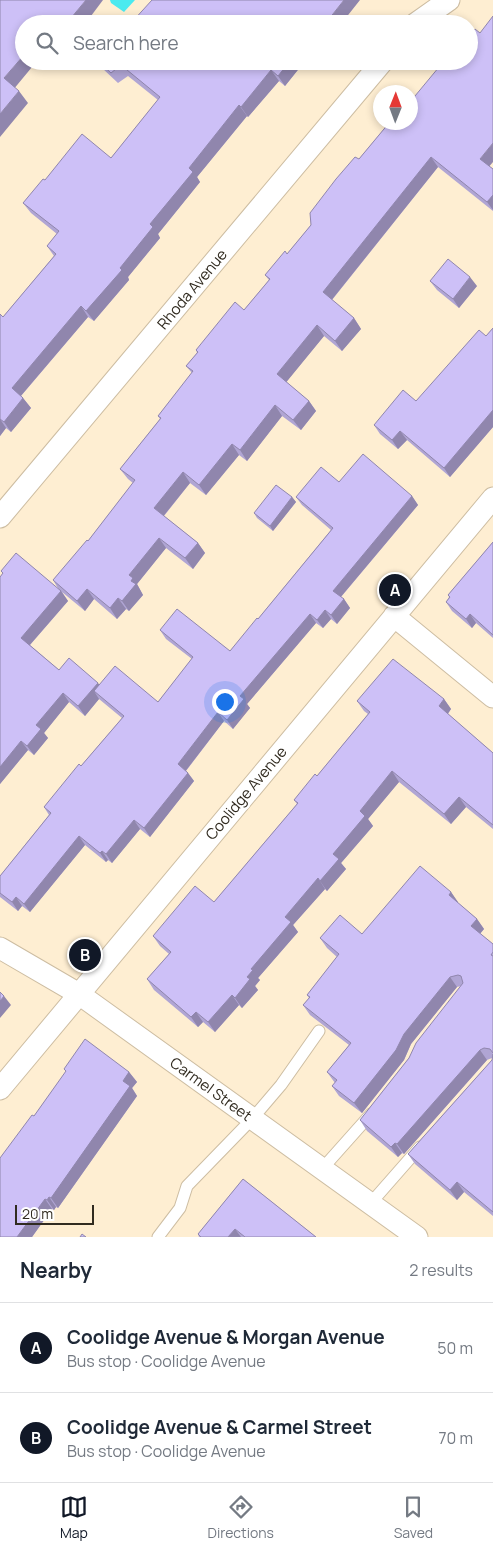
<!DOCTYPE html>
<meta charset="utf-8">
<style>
:root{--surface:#fff;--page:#f2f2f3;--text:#1f2937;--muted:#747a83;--line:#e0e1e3;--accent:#111827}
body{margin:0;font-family:Manrope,sans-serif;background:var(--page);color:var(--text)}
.compass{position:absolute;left:373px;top:85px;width:45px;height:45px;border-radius:50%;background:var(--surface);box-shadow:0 2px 8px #0003;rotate:1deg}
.scale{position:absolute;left:15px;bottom:12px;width:79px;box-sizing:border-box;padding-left:5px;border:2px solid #312b20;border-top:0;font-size:14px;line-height:18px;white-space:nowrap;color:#312b20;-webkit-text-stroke:4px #fff;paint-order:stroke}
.you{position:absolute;left:224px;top:701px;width:18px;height:18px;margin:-12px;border:4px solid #fff;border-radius:50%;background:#1a73e8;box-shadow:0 0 0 8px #1a73e833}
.badge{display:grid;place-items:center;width:32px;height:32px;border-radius:50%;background:var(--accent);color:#fff;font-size:16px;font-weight:700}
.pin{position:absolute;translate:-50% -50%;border:2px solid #fff;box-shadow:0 1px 5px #0006}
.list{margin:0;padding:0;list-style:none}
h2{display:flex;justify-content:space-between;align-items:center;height:65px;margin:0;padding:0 20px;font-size:21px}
h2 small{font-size:16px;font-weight:400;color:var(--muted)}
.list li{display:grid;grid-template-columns:32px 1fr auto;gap:15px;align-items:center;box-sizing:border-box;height:90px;padding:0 20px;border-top:1px solid var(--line)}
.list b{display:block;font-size:19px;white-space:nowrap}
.list p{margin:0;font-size:16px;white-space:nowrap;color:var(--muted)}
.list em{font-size:16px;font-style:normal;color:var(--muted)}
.icon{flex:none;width:28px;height:28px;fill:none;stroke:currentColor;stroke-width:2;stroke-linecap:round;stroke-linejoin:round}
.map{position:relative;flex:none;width:493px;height:1237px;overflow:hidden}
.search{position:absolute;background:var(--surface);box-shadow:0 2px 8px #0003;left:15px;right:15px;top:15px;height:55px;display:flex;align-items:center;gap:12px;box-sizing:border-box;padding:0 18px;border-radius:28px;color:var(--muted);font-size:19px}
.sheet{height:245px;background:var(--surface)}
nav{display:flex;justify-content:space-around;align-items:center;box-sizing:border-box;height:70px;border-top:1px solid var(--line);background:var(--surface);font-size:14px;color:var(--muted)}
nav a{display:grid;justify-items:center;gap:2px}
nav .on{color:var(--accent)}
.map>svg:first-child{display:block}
.water{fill:url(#water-ripples)}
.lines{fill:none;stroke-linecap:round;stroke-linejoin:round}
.lane-casing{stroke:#cdbda2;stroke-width:13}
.street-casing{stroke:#cdbda2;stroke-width:23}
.lane{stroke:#fff;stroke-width:11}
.street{stroke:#fff;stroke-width:21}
.wall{fill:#b0a5d4}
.shaded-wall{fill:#9086ad}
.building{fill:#cdc0f7;stroke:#9086ad}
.labels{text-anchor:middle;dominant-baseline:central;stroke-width:4.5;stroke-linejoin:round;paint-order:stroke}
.street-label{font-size:15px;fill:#312b20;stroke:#fff}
</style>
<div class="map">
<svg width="493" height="1237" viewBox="0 0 493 1237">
<defs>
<pattern id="water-ripples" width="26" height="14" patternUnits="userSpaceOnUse" patternTransform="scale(1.25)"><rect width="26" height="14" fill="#4beaef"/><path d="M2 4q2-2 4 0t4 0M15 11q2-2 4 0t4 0" fill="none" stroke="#42c9cd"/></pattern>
</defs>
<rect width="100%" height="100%" fill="#feeed2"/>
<path class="water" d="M110,0H135L124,12L111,3Z"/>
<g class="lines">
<defs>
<path id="lane" d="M322,1169L371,1114
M370,1204L420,1147
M158,1237L180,1208L187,1186L252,1119L281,1085L319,1031"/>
<path id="street" d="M415,24L449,0
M0,517L383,61
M394,616L493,697
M0,948L79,994L417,1237
M0,1089L493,498"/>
</defs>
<use href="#lane" class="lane-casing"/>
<use href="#street" class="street-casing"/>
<use href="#lane" class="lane"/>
<use href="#street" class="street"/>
</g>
<path class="wall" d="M97,61H305L285,86L279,81L248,117L247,116L197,177L200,182L158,234L160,238L128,277L129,280L94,321L88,317L21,396L23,398L31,408L11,432L6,428L0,436V314L3,317L54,256L47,246L57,234L31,213L23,203L45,180L111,158L158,100L128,76L118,83L102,68Z
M389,123L489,166L493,169V211L438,167L332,300L354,318L361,329L342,351L324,336L286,382L309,401L316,411L301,430L282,416L247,461L239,455L206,495L190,483L164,516L198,543L205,553L193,569L166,548L137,584L143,595L129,611L126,609L117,619L94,599L85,611L62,592L68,601L30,645L59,670L100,685L158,702L192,659L166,639L160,630L230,651L258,619L331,530L302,505L296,497L339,482L412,496L418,505L341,597L344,599L350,608L337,624L331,619L323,628L316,623L247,704L250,708L233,729L224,721L186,771L188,773L194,781L150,837L140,829L112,863L108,860L106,862L85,845L30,912L22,906L18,911L0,897V876L49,815L44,807L81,766L122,718L99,699L85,716L69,702L44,733L48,738L34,755L28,750L0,784V577L3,574L1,571L59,590L53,580L88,541L133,483L128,479L120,469L160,419L158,416L192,373L186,366L197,353L196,350L244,310L269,280L265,275L287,254L311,225L359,159Z
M430,281L477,286L459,308L437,290Z
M493,328V427L450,477L407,440L398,449L380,434L374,425L416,401L486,336Z
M292,497L296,502L273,531L257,518L254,513Z
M493,542V638L476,623L472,628L452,611L446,602L449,597L448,595Z
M444,699L451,709L448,714L493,753V829L466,807L451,824L399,782L368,819L373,826L341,863L346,869L327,891L325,889L293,925L298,932L258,978L260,980L255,986L258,990L242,1008L239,1005L215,1032L203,1022L198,1027L154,990L147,979L169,954L160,946L153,936L214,902L297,804L294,800L317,776L368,714L364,711L357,701Z
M451,892L458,903L477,919L484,929L480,934L493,944V1216L464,1192L457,1200L415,1164L408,1154L492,1060V1058L487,1060L404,1154L402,1153L398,1157L367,1131L360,1120L409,1058L461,986L457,987L411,1044L404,1060L362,1113L339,1096L332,1086L335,1083L327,1072L349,1045L310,1015L303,1005L309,998L307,995L337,957L327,948L320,938L362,934Z
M64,1069L129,1072L137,1082L132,1088L137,1096L58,1208L56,1207L54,1210L52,1209L32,1237H0L34,1116L66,1072Z
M243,1179L316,1237H199L198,1234Z"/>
<path class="shaded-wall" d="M86,0H103L85,24H66Z
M344,0H360L341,24H325Z
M24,55V61H37L13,90L4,78Z
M290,61H305L285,86L278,76Z
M271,70L279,81L248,117L241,107Z
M19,91L28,103L0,137V114Z
M239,105L247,116L197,177L200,182L158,234L160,238L128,277L129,280L94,321L86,311L120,268L189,168Z
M493,143V162L487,169L480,159Z
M431,157L438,167L330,302L323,292Z
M493,195V210L487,202Z
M470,277L477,286L459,308L453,299Z
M81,306L88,317L19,398L12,388Z
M354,318L361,329L342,351L335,341Z
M317,325L324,336L284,385L277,374Z
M23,398L31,408L11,432L4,422Z
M309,401L316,411L301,430L293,420Z
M275,405L282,416L247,461L240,450Z
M493,410V427L450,477L444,468Z
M0,419L6,428L0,436Z
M400,431L407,440L398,449L392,440Z
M232,444L239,455L206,495L199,485Z
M183,472L190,483L161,519L154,508Z
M412,496L418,505L339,599L333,591Z
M292,497L296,502L273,531L270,526Z
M159,538L166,548L137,584L143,595L129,611L122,601L131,581L129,575Z
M198,543L205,553L193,569L185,558Z
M87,589L94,599L85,611L77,601Z
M61,591L68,601L28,647L21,638Z
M118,598L126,609L117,619L110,608Z
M344,599L350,608L337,624L331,615Z
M325,610L331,619L323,628L317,620Z
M310,614L316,623L247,704L250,708L233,729L227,720L240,696Z
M470,614L476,623L472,628L466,619Z
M98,683L105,692L94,691L99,699L85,716L78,706Z
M63,693L69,702L44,733L48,738L34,755L27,746L36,725Z
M444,699L451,709L446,716L439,706Z
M218,712L224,721L184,773L178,764Z
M21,741L28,750L0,784V767Z
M392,771L399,782L368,819L373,826L341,863L346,869L327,891L320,881L333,854L360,811Z
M188,773L194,781L150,837L144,828Z
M459,797L466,807L451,824L444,814Z
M134,820L140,829L112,863L106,854Z
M79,836L85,845L30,912L24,904Z
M102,851L108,860L106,862L100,853Z
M318,878L325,889L293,925L298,932L258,978L260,980L255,986L258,990L242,1008L235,998L247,977L251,969L285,917Z
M451,892L458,902L456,905L449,895Z
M16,897L22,906L18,911L12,902Z
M477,919L484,929L478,936L471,926Z
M450,977L457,987L411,1044L404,1060L362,1113L354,1103L404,1034Z
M232,995L239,1005L215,1032L208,1022Z
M4,996L11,1005L0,1018V1001Z
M196,1012L203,1022L198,1027L191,1017Z
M480,1050L487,1060L404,1154L397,1144Z
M129,1072L137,1082L132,1088L137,1096L58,1208L51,1198L123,1081Z
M395,1143L402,1153L398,1157L391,1147Z
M457,1182L464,1192L457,1200L450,1190Z
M49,1197L56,1207L54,1210L47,1200Z
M45,1199L52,1209L32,1237H17Z
M235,1229L241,1237H228Z"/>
<path class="building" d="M0,0H86L66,24H24V55L4,78L19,91L0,114Z
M152,0H344L325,24H126L130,20L132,22Z
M493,16V143L480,159L493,169V195L487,202L431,157L323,292L354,318L335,341L317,325L277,374L309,401L293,420L275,405L240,450L232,444L199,485L183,472L154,508L198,543L185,558L159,538L129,575L133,578L131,581L136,584L122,601L118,598L110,608L87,589L77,601L53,580L87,540L88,541L135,480L120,469L161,418L158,416L193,371L186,366L198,352L196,350L235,302L244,310L270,279L265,275L285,251L287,254L311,225L310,213L336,179L355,157L359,159L389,123L391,124L392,122H410V102L444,61H469V36L475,29L480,33Z
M98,61H290L278,76L271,70L241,107L239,105L189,168L193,172L150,224L153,227L120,268L122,270L86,311L81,306L12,388L23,398L4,422L0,419V314L3,317L56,254L47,246L59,231L23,203L43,179L45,180L82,134L111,158L160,97L121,65L111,73Z
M448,259L470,277L453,299L430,281Z
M493,328V410L444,468L400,431L392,440L374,425L403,390L416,401L479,330L486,336Z
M363,454L412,496L333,591L344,599L331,615L325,610L317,620L310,614L240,696L244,699L227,720L218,712L178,764L188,773L144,828L134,820L106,854L102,851L100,853L79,836L24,904L16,897L12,902L0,893V876L51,813L44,807L79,764L81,766L124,716L94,691L115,666L158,702L193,657L160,630L177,609L230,651L257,618L258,619L333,528L296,497L321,467L339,482Z
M276,485L292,497L270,526L254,513Z
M493,542V635L470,614L466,619L446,602L450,597L448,595Z
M16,553L61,591L21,638L59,670L69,658L98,683L78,706L63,693L36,725L41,729L27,746L21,741L0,767V577L3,573L1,571Z
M393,659L444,699L439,706L493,753V825L459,797L444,814L392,771L360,811L365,816L333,854L339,859L320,881L318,878L285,917L291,922L251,969L253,970L247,977L250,979L235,998L232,995L208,1022L196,1012L191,1017L147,979L171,952L153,936L195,886L214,902L298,803L294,800L315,774L317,776L370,712L357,701Z
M420,866L451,892L449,895L477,919L471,926L493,944V952L491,955L493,956V1053L490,1049L484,1048L480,1050L397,1144L395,1143L391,1147L360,1120L409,1058L416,1043L463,983L461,976L458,975L450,977L404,1034L396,1050L354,1103L332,1086L337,1080L327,1072L351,1043L303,1005L310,997L307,995L339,954L320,938L340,915L362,934Z
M0,992L4,996L0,1001Z
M85,1039L129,1072L123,1081L130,1086L51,1198L49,1197L47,1200L45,1199L17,1237H0V1158L32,1115L34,1116L66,1071L64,1069Z
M493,1054V1212L457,1182L450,1190L408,1154L492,1060Z
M243,1179L316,1237H245L235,1229L228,1237H201L198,1234Z
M82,1234L86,1237H80Z"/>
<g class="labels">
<g class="street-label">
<text transform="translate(192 289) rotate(-50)">Rhoda Avenue</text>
<text transform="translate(246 793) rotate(-50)">Coolidge Avenue</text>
<text transform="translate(211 1089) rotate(36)">Carmel Street</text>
</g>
</g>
</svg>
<svg class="compass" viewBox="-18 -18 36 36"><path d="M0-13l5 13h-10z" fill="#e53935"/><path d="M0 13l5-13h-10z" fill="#747a83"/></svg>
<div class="scale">20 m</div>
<div class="you"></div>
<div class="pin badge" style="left:395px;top:590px">A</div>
<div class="pin badge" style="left:85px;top:955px">B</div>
<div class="search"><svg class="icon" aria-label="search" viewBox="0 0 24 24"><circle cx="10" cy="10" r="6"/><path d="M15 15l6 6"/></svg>Search here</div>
</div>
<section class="sheet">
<h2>Nearby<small>2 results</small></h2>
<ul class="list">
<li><span class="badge">A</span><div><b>Coolidge Avenue &amp; Morgan Avenue</b><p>Bus stop · Coolidge Avenue</p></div><em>50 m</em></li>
<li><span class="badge">B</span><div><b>Coolidge Avenue &amp; Carmel Street</b><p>Bus stop · Coolidge Avenue</p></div><em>70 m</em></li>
</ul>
</section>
<nav>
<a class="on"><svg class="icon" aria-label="map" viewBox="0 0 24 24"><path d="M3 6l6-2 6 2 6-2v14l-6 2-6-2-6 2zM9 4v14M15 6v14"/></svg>Map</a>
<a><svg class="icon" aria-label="directions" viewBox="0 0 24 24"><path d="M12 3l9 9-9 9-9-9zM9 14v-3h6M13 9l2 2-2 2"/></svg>Directions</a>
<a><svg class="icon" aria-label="saved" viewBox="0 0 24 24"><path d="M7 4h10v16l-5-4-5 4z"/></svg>Saved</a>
</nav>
